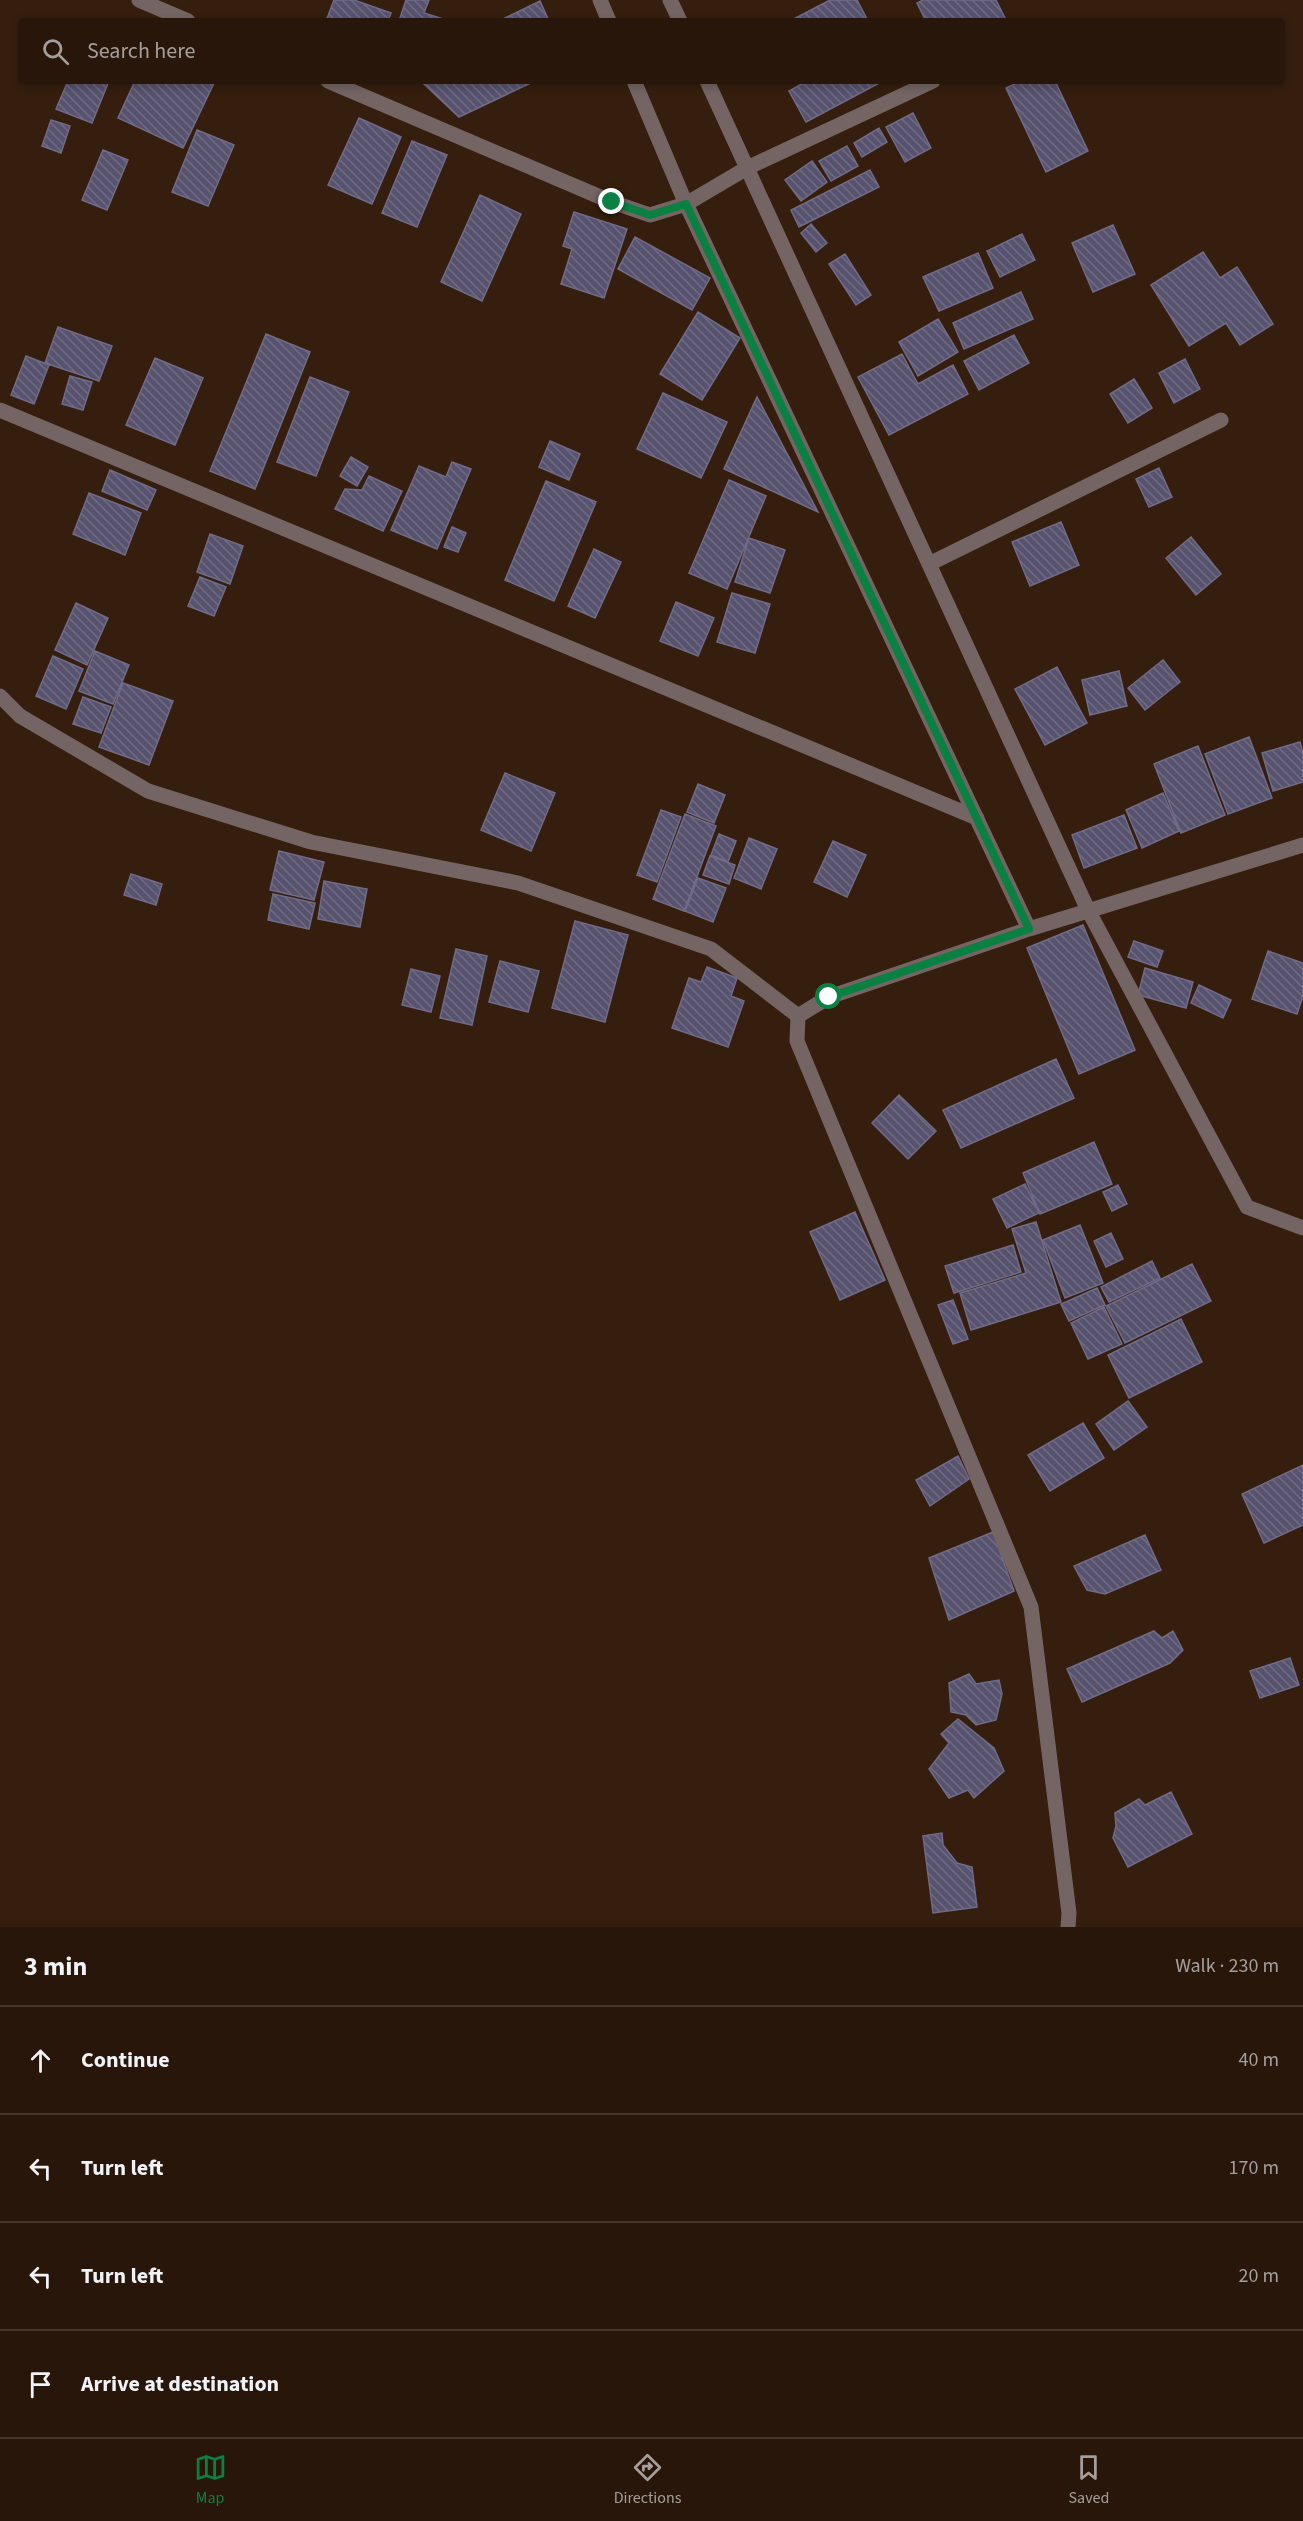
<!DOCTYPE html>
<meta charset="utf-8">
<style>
:root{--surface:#28160a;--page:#301f13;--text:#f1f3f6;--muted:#a59f9c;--line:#44352b;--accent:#0b8043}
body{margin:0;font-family:"Source Sans 3",sans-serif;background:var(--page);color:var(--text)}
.stop{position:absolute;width:18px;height:18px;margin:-14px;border:4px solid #0b8043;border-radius:50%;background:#fff}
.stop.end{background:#0b8043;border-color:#fff;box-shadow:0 2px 6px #0008}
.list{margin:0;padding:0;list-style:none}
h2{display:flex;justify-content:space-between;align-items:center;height:78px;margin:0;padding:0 24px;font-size:26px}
h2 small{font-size:20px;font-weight:400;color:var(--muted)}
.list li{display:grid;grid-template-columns:39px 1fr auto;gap:18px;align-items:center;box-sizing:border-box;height:108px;padding:0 24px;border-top:2px solid var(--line)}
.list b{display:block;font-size:22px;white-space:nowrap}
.list em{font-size:20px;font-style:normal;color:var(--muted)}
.icon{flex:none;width:33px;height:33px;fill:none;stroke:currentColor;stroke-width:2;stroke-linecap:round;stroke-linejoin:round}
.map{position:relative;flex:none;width:1303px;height:1927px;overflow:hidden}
.search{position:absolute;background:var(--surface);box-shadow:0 3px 9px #0003;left:18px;right:18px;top:18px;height:66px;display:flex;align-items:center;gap:15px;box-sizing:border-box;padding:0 21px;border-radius:6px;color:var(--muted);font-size:22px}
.sheet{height:510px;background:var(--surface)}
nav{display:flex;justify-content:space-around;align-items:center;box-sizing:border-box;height:84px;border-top:2px solid var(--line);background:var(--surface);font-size:16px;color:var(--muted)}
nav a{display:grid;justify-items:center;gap:3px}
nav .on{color:var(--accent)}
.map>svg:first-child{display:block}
.building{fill:url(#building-back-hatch);stroke:#706b88;stroke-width:1.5}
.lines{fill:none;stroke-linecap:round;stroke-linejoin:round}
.street{stroke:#746464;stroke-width:15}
.route{stroke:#0b8043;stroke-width:8}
</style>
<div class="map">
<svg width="1303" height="1927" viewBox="0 0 1303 1927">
<defs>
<pattern id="building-back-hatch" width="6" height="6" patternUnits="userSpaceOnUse" patternTransform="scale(1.5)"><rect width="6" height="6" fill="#57526e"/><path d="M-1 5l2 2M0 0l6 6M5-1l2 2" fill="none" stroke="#706b82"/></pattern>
</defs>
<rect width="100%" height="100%" fill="#351e0d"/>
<path class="building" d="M334,0H354L391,13L388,21H326Z
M406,0H429L424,13L443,19L442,21H399Z
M830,0H857L868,21H790Z
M923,0H996L1006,20L926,21L917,3Z
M540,1L549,21H499Z
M68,81H109L92,123L56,109Z
M135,81H215L183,148L118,118Z
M424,81H535L459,117L423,83Z
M807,81H883L806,122L789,91Z
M1021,81H1055L1088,151L1046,172L1006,88Z
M913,113L931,148L905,162L886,127Z
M359,118L401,137L372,204L328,185Z
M51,120L70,126L61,153L42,146Z
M879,128L887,142L862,157L854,143Z
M197,130L234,145L208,206L172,192Z
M412,141L447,155L417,227L382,213Z
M847,146L858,166L831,181L819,161Z
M103,150L128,160L107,210L82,200Z
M812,161L827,182L801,201L785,180Z
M870,170L879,187L799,227L791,210Z
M480,195L521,214L482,301L441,282Z
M574,212L627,229L604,298L561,284L572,249L563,246Z
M811,224L827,243L816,252L801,233Z
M1113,225L1135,274L1093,292L1072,243Z
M1022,234L1035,260L1000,277L987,251Z
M635,237L710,278L692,310L618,269Z
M1203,252L1220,278L1237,267L1273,324L1240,345L1226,323L1189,346L1151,285Z
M978,253L993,288L939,311L923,277Z
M845,254L871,295L856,305L829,264Z
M1021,292L1033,319L964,349L953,323Z
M698,312L740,338L702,400L660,374Z
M938,319L958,352L918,376L899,342Z
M58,327L112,346L99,381L45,363Z
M266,334L310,352L255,489L210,471Z
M1014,335L1029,363L979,390L964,361Z
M902,354L918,384L953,365L968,394L889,435L858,377Z
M26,356L49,365L34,404L11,395Z
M155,358L203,378L175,445L126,425Z
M1185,359L1200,389L1174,403L1159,373Z
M70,376L92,382L83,410L62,404Z
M310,377L349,392L316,476L277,462Z
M1134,379L1152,408L1128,423L1110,394Z
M663,393L727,422L701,478L637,449Z
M757,397L818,512L724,469Z
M550,441L580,454L569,480L539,467Z
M351,457L368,467L357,486L340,476Z
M452,462L471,469L437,549L391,530L419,466L446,477Z
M1159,468L1172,497L1149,507L1136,479Z
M110,470L156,490L147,510L102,491Z
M369,476L402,491L383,531L335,509L345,489L362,490Z
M729,480L766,496L727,589L689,573Z
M546,481L596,502L554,601L505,580Z
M89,493L141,513L125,555L73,534Z
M1061,522L1079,565L1030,586L1012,542Z
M452,527L466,533L458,552L444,547Z
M210,534L243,546L230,584L197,572Z
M1191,537L1221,574L1196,595L1166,558Z
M749,538L785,550L770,593L735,582Z
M594,549L621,562L595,618L568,606Z
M200,577L226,587L214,616L188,606Z
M732,593L770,604L755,653L717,642Z
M676,602L714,618L698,656L660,641Z
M76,603L108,618L87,665L55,650Z
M95,651L129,665L113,704L79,691Z
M53,656L83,669L66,709L36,696Z
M1163,660L1180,682L1145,710L1128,688Z
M1057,667L1087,723L1045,745L1015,689Z
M1119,671L1127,706L1090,715L1082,680Z
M123,683L173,701L149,765L99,747Z
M83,697L111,707L101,733L73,724Z
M1249,737L1272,798L1228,814L1205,754Z
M1300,742L1303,753V782L1273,791L1262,753Z
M1198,746L1225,815L1181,833L1154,764Z
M505,773L555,793L531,851L481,830Z
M698,784L725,795L714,823L687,812Z
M1163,793L1179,831L1142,848L1126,810Z
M661,810L681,817L657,882L637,875Z
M685,814L716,826L684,911L653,899Z
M1124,815L1137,848L1084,868L1072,835Z
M719,834L736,841L728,862L711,855Z
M749,838L777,849L761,889L734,878Z
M833,841L866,855L847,897L814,882Z
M279,851L324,862L314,900L270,890Z
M710,856L735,865L729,884L703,875Z
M131,874L162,884L156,905L124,895Z
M698,878L726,888L713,922L685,911Z
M324,881L367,889L360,927L318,919Z
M273,894L315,903L309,929L268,920Z
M575,921L628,935L605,1022L552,1008Z
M1083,925L1135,1050L1079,1074L1027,948Z
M1134,941L1163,951L1157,967L1128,957Z
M456,949L487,956L472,1025L440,1018Z
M1268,951L1303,963V996L1297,1014L1252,999Z
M500,961L539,971L528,1012L489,1002Z
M707,967L737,978L731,996L744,1001L728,1047L672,1028L689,978L701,982Z
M1145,968L1193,982L1186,1008L1138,995Z
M411,969L440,976L431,1012L402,1005Z
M1199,985L1231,1000L1223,1018L1191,1003Z
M1056,1059L1074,1098L961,1148L943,1110Z
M899,1095L936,1131L908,1159L872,1123Z
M1094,1142L1112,1184L1040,1214L1023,1173Z
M1025,1184L1039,1213L1007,1228L993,1199Z
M1118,1185L1127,1204L1112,1211L1103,1192Z
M855,1212L885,1280L840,1300L810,1232Z
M1036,1222L1061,1302L971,1330L960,1293L1026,1273L1012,1229Z
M1080,1225L1103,1283L1065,1298L1043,1240Z
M1111,1233L1123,1259L1106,1267L1094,1241Z
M1013,1245L1021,1272L954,1293L945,1266Z
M1152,1261L1160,1278L1109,1302L1101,1287Z
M1192,1264L1211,1301L1125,1343L1106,1306Z
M1097,1288L1105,1305L1069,1321L1061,1304Z
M953,1300L968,1339L953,1344L938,1305Z
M1104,1307L1122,1344L1088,1359L1071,1323Z
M1181,1319L1202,1362L1129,1398L1108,1355Z
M1128,1401L1147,1427L1114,1450L1096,1424Z
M1083,1423L1104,1458L1050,1491L1028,1455Z
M958,1456L969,1479L930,1506L916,1480Z
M1303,1465V1525L1264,1543L1242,1494Z
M993,1532L1014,1591L949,1620L929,1558Z
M1145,1535L1161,1570L1105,1594L1087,1590L1074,1566Z
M1154,1631L1162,1638L1173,1631L1183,1650L1170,1663L1082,1702L1067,1669Z
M1290,1658L1299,1685L1260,1698L1250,1671Z
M969,1674L976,1684L999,1680L1002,1694L996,1720L976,1725L966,1715L951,1712L949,1683Z
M958,1719L994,1748L1004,1771L974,1798L968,1790L949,1798L929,1769L949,1743L941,1734Z
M1171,1792L1192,1834L1128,1867L1113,1838L1116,1826L1115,1813L1139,1799L1145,1805Z
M942,1833L943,1845L957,1863L972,1867L977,1907L933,1913L923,1836Z"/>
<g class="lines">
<path class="street" d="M139,0L188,21
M600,0L609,21
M670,0L680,21
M328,81L612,202L650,215L686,204L747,168L933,81
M634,81L686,204L1029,929
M707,81L1088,910L1247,1207L1303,1228
M0,410L977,818
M929,564L1221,420
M0,696L20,716L148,791L311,842L518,883L711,949L798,1016
M798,1016L797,1041L1031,1607L1069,1913L1068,1927
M798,1016L829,997L1029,929L1303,845"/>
</g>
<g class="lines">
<path class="route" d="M612,202L650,215L686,204L1029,929L829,997"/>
</g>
</svg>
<div class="stop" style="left:829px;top:997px"></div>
<div class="stop end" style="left:612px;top:202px"></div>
<div class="search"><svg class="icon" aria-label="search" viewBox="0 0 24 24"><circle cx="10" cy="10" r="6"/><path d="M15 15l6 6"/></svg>Search here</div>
</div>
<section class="sheet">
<h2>3 min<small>Walk · 230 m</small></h2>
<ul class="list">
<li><svg class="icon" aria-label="ahead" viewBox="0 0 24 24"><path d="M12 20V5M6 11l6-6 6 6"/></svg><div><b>Continue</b></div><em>40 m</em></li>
<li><svg class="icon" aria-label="left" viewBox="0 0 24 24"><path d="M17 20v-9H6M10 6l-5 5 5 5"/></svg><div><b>Turn left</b></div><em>170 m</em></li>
<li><svg class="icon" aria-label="left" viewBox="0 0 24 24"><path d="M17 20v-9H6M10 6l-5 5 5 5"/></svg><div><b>Turn left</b></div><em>20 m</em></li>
<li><svg class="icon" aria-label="arrive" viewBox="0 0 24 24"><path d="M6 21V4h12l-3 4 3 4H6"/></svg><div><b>Arrive at destination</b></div></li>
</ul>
</section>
<nav>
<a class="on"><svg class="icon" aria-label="map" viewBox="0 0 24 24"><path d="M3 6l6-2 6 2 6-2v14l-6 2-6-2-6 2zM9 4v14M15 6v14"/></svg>Map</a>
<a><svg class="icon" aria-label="directions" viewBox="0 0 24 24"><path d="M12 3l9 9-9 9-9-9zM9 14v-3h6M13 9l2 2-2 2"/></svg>Directions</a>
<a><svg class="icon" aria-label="saved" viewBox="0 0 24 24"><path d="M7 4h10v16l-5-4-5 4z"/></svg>Saved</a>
</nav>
